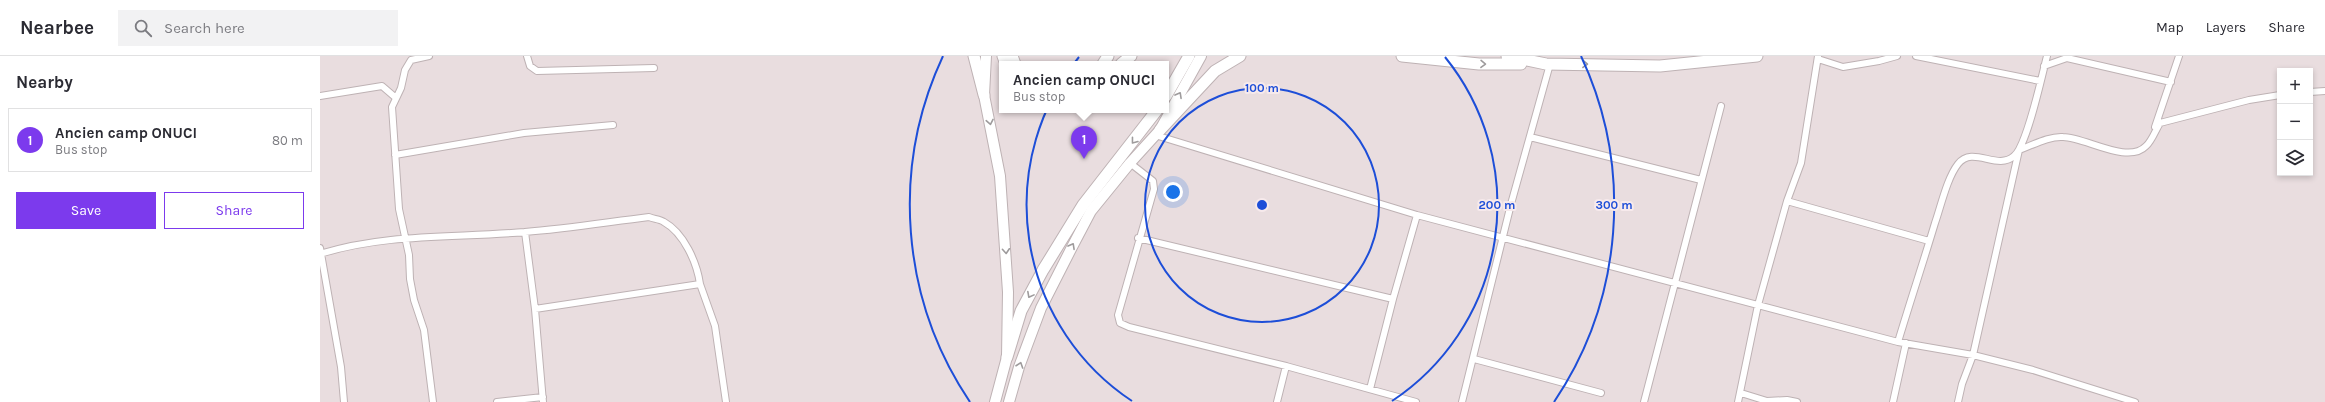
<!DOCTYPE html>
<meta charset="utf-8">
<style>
:root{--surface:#fff;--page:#f2f2f3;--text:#2b2b33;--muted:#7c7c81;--line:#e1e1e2;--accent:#7c3aed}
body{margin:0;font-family:Karla,sans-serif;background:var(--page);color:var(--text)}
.controls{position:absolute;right:12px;top:12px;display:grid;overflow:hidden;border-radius:0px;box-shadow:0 2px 6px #0003}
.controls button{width:36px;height:36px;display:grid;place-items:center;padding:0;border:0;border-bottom:1px solid var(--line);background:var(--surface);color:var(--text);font:20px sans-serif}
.you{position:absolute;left:853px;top:136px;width:14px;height:14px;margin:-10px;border:3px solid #fff;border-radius:50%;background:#1a73e8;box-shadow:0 0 0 6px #1a73e833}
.badge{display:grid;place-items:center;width:26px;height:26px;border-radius:50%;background:var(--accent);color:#fff;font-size:13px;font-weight:700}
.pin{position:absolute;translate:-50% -33px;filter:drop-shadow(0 1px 2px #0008)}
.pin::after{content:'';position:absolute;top:21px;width:14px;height:12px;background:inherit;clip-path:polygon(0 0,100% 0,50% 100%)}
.popup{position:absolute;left:679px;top:5px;width:170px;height:52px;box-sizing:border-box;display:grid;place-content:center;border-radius:0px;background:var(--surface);filter:drop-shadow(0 1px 3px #0005);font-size:13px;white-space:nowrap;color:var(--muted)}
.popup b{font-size:15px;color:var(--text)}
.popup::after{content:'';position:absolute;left:50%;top:100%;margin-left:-8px;border:8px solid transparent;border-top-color:var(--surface)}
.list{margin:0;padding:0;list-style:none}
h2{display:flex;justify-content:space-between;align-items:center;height:52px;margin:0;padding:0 16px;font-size:17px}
h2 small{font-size:13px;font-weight:400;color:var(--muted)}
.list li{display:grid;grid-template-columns:26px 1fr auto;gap:12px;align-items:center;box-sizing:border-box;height:64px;margin:0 8px 8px;padding:0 8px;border:1px solid var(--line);border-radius:0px}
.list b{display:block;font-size:15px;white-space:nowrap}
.list p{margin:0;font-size:13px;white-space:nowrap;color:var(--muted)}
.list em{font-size:13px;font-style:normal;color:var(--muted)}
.actions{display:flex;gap:8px;padding:12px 16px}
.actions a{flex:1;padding:9px 0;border:1px solid var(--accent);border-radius:0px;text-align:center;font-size:14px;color:var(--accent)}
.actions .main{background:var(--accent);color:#fff}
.icon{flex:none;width:22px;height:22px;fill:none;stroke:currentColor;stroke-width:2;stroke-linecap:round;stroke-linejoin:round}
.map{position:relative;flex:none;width:2005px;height:346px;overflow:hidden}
header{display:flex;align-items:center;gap:24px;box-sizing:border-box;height:56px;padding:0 20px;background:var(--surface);border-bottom:1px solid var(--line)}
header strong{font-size:19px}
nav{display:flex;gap:22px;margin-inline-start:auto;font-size:14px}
.search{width:280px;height:36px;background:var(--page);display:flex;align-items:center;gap:10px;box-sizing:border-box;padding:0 14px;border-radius:0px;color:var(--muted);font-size:15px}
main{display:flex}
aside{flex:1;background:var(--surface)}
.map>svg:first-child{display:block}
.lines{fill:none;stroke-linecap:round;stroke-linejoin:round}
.street-casing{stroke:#beb2b4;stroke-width:8}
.primary-casing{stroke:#beb2b4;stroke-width:12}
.highway-casing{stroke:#beb2b4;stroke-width:13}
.street{stroke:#fff;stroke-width:6}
.primary{stroke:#fff;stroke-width:10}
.highway{stroke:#fff;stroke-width:11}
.oneway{stroke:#9e9b9c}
.ring{fill:none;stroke:#1d4ed8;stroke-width:2}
.centre{fill:#1d4ed8;stroke:#f7eaec;stroke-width:2}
.ring-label{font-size:12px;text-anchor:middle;font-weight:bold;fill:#1d4ed8;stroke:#f7eaec;stroke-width:4;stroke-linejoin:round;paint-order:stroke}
</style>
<header>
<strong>Nearbee</strong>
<div class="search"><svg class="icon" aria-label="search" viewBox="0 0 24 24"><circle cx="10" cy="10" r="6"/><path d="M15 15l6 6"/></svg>Search here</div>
<nav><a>Map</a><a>Layers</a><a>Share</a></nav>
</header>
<main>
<aside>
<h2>Nearby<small></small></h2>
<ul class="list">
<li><span class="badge">1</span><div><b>Ancien camp ONUCI</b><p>Bus stop</p></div><em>80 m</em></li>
</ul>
<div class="actions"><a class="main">Save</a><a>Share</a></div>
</aside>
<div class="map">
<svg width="2005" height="346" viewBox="0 0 2005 346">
<rect width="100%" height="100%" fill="#e9dddf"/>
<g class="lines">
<defs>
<path id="street" d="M109,0L91,4L85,14L81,32L72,51L79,153L89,199L90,223L94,244L104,274L113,346
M207,0L210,10L217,15L334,12
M1596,0L1720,25
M1498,3L1523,11L1559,5L1577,0
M1724,10L1747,2L1851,26
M1990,36L2005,35
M0,40L62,30L76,42
M1835,71L1859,0
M835,79L1097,159L1578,286L1653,299L1713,314L1815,346
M1210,81L1381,124
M75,99L204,77L293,69
M810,107L833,125L834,133L798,259L800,267L809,271L966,310L1096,346
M1467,145L1481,107L1498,0
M205,176L215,253L380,228L395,270L406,346
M818,182L1073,243L1050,333
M0,192L21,311L24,346
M0,198C66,177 137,182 205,176C246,173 288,166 329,161C333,163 340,163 344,166C364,177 377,207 380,228
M1073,243L1097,159
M215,253L223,346
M1578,286C1590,246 1603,207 1615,167C1621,150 1627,122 1638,108C1653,89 1677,115 1694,100C1707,90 1722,19 1727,0
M1154,303L1281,337
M1421,337L1447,345L1467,344L1477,346
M177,346L223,341
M957,346L966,310
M1142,346L1191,148L1230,8
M1324,346L1401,50
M1418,346L1438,249L1467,145L1609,185
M1573,346L1586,287
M1638,346L1642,328L1653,299L1699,94C1713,89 1729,80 1743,81C1765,81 1808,109 1826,90C1832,85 1836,73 1840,67L1929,44L1960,39"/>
<path id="primary" d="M666,0L664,39L680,120L688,236L687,301L675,346
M689,346L699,311L721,252L751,193L771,155L810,107L840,74L881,0"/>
<path id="highway" d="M654,0L664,39
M683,0L686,8
M692,0L695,8
M1082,0L1159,8H1201
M1187,0L1226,8L1340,10L1437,0
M783,8L788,0
M801,8L811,0
M846,40L869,0
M840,74L895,15L920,0
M687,301L701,255L723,214L763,149L837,54"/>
</defs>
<use href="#street" class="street-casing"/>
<use href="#primary" class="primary-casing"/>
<use href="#highway" class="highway-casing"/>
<use href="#street" class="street"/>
<use href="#primary" class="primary"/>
<use href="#highway" class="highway"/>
</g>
<defs><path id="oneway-chevron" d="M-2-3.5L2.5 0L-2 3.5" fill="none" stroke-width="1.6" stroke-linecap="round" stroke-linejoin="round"/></defs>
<g class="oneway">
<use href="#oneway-chevron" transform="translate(1163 8) rotate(1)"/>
<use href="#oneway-chevron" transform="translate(1265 8) rotate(1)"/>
<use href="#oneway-chevron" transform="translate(859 39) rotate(-61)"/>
<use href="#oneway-chevron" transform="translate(670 66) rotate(79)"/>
<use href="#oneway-chevron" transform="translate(814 85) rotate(128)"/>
<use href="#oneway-chevron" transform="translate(752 190) rotate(-61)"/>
<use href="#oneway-chevron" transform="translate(686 195) rotate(86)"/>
<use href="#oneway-chevron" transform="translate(710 239) rotate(118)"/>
<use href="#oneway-chevron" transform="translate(700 309) rotate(-71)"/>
</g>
<g class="ring">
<circle cx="942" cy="149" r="117"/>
<path d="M812 345A235 235 0 0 1 759 1M1125 1A235 235 0 0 1 1072 345"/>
<path d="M650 346A352 352 0 0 1 623 0M1261 0A352 352 0 0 1 1234 346"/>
</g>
<circle cx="942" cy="149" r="6" class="centre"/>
<g class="ring-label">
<text x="942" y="36">100 m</text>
<text x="1177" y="153">200 m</text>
<text x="1294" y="153">300 m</text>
</g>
</svg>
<div class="controls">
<button>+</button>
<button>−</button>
<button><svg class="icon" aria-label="layers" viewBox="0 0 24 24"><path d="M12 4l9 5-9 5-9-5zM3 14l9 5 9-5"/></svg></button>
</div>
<div class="you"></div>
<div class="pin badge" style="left:764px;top:103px">1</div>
<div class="popup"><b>Ancien camp ONUCI</b>Bus stop</div>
</div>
</main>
